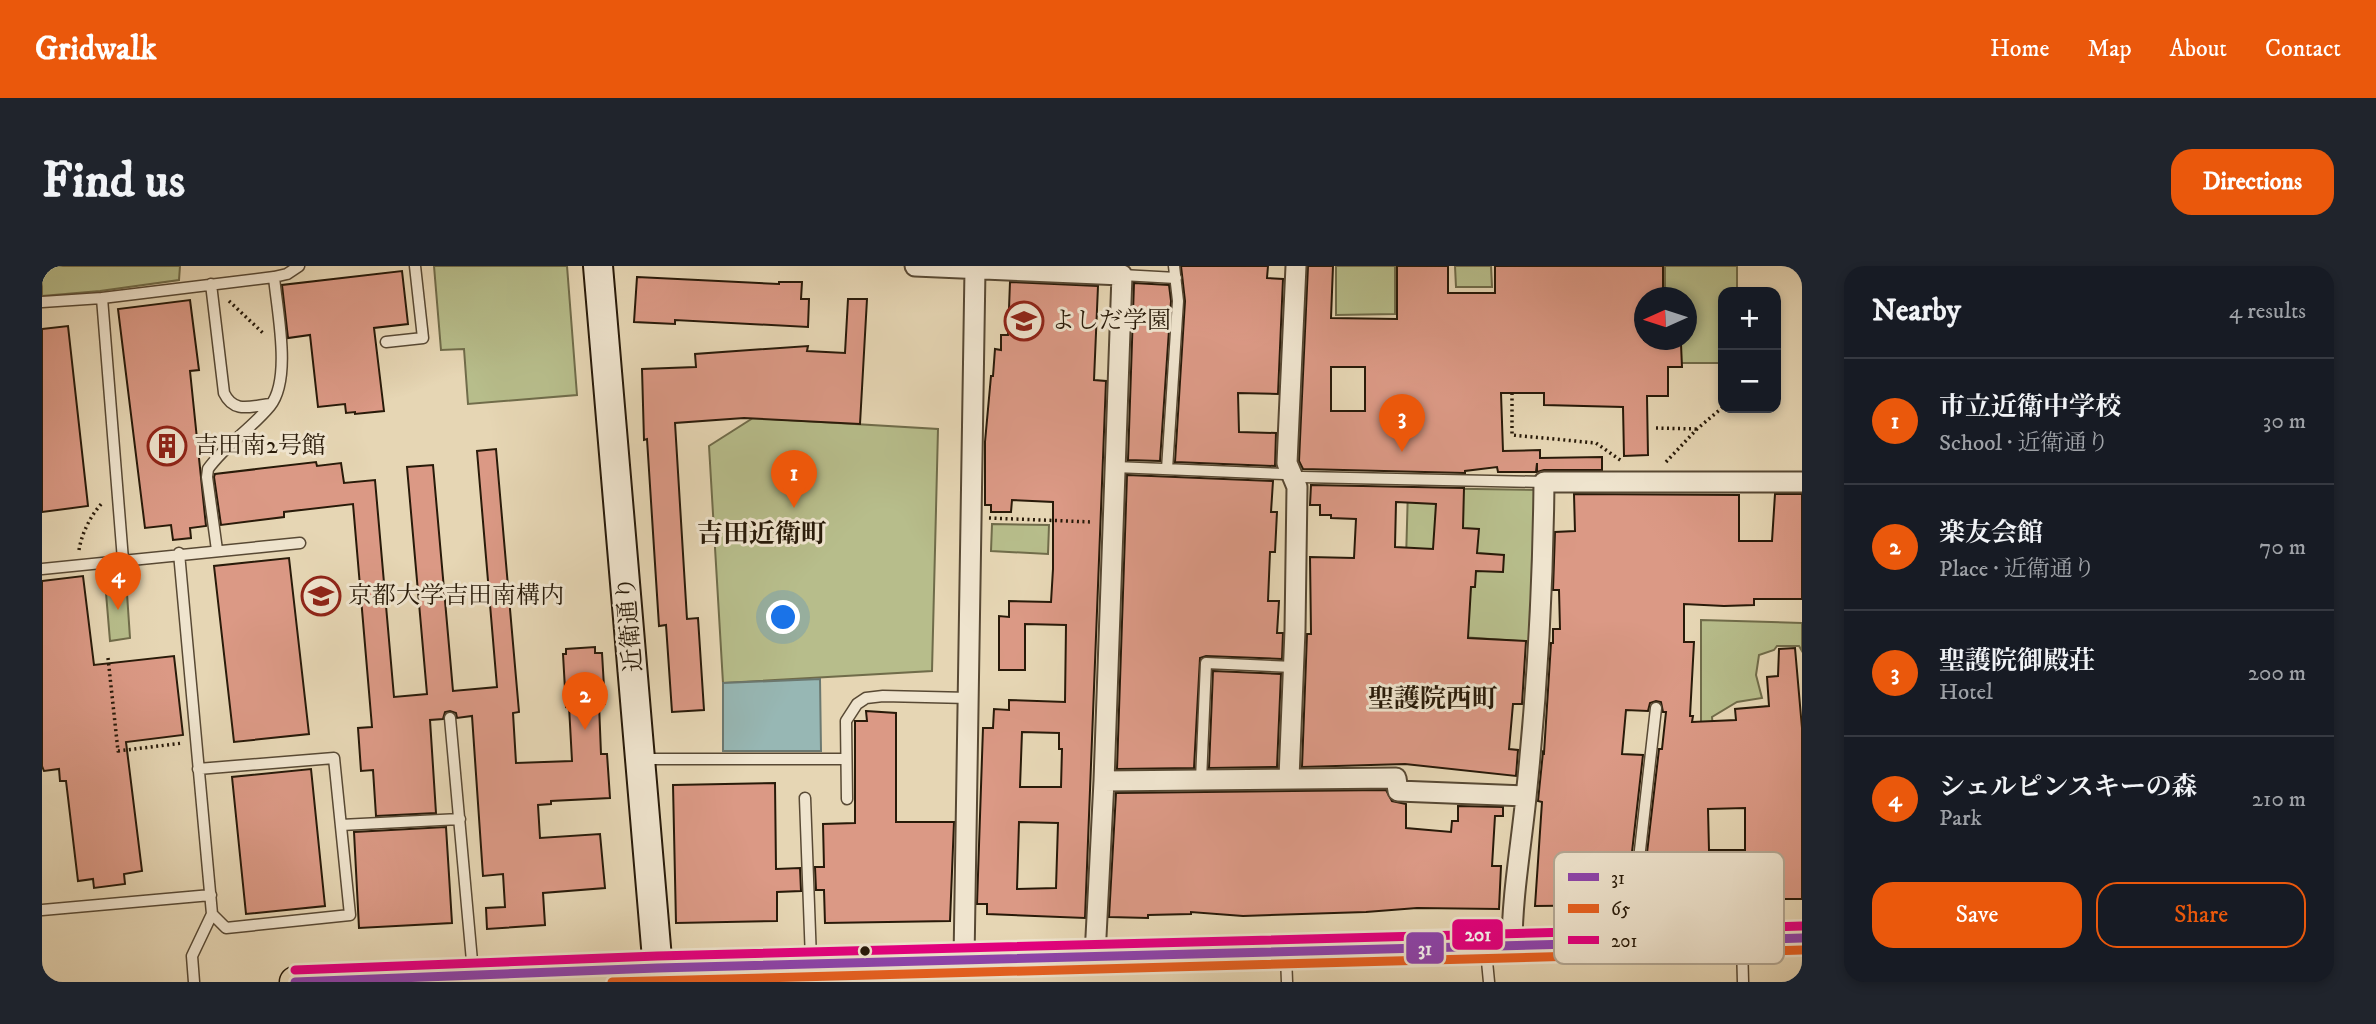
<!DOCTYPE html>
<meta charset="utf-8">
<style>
:root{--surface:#171b24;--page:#20242c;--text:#f1f3f6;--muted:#9ea1a6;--line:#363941;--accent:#ea580c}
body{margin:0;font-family:"IM FELL DW Pica","Noto Serif JP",serif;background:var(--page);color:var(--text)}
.controls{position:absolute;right:21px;top:21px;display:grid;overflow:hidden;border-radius:14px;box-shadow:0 4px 10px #0003}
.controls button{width:63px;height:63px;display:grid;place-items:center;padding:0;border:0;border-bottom:2px solid var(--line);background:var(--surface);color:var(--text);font:35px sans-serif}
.compass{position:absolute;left:1592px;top:21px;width:63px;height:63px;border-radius:50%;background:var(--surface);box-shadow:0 4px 10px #0003;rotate:267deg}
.you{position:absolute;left:742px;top:352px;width:24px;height:24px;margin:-18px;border:5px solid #fff;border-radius:50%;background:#1a73e8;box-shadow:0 0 0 10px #1a73e833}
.badge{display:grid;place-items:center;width:46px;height:46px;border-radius:50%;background:var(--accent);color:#fff;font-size:23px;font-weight:700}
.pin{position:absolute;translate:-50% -58px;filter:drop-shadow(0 2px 4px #0008)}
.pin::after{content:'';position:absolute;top:37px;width:24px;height:21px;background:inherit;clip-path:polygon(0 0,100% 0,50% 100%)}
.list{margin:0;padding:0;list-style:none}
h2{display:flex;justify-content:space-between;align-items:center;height:91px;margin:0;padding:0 28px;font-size:30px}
h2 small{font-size:23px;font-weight:400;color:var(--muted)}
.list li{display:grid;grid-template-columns:46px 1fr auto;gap:21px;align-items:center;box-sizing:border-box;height:126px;padding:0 28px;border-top:2px solid var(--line)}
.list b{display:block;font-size:26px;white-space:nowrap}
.list p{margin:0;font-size:23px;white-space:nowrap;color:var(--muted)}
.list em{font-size:23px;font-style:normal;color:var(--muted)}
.actions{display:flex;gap:14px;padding:21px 28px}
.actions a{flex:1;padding:16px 0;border:2px solid var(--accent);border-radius:21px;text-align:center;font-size:24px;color:var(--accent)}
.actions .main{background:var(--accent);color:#fff}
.map{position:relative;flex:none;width:1760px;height:716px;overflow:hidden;border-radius:21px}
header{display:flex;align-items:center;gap:42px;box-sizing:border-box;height:98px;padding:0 35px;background:var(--accent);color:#fff}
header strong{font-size:33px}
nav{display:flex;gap:38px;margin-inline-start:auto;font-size:24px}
.intro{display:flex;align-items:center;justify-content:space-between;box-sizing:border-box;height:168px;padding:0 42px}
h1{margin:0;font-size:49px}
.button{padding:18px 32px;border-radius:21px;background:var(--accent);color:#fff;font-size:24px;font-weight:700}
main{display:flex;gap:42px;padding:0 42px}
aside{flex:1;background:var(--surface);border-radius:21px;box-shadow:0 4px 10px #0003}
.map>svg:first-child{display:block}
.green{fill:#b7bd8b;stroke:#706c4a;stroke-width:2}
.water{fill:#97b7b4;stroke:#6b7870;stroke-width:2}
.building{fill:#db9985;stroke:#281a09;stroke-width:2;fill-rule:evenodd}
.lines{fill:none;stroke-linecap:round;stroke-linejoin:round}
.lane-casing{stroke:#584934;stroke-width:13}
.street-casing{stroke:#584934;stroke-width:23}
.secondary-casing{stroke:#281a09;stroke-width:32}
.primary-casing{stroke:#281a09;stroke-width:33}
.path{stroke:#281a09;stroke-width:3.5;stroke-dasharray:2 3.5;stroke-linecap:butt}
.lane{stroke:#efe4ce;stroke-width:10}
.street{stroke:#efe4ce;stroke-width:19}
.secondary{stroke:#efe4ce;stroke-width:28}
.primary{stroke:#e6d6b4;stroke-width:30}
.bus-1-casing{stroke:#efe4ce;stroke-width:14}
.bus-2-casing{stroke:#efe4ce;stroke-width:14}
.bus-3-casing{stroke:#efe4ce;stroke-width:14}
.bus-1{stroke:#8e44ad;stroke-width:9}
.bus-2{stroke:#e86121;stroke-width:9}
.bus-3{stroke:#e4007f;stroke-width:9}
.bus-dot{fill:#281a09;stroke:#efe4ce;stroke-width:2.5}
.labels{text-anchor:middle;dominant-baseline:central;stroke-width:6;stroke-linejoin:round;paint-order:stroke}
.poi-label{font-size:24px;fill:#281a09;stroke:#efe4ce;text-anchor:start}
.street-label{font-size:24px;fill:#281a09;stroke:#efe4ce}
.neighbourhood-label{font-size:26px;font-weight:bold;fill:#281a09;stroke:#efe4ce}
.key{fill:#efe4ce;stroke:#b3a793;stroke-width:2}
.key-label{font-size:19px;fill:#281a09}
.line-badge{stroke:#efe4ce;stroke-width:2.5}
.badge-label{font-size:19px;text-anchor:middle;font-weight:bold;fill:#fff}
</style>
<header>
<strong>Gridwalk</strong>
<nav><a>Home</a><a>Map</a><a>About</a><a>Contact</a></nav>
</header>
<div class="intro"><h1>Find us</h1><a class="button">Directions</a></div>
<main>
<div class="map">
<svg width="1760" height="716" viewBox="0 0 1760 716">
<rect width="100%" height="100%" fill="#e6d6b4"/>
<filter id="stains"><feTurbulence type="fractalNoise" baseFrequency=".00286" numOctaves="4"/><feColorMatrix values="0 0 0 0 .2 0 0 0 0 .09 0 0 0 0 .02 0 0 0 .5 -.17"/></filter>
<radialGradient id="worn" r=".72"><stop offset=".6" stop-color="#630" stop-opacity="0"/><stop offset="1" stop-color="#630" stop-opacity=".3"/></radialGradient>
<path class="green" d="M0,0H138L137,14L58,25L0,30Z
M392,0H525L535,129L426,138L422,83L399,84Z
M1294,0H1353V48L1294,49Z
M1413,0H1449L1450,21H1414Z
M1623,0H1695V26H1681V97H1624V74H1644V32L1628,31V26H1623Z
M711,152L896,163L890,405L681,417L667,180Z
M1366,222L1497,224L1491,376L1362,367Z
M950,258L1007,259L1006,288L949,285Z
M84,313L88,372L68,375L63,315Z
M1659,354L1760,357V385L1757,380H1735L1732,384L1717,389L1714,409L1720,432L1695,436L1670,451L1671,462L1659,456Z"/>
<path class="water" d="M778,413L779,485H681V417Z"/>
<path class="building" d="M1139,0H1226L1225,12L1241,13L1236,128L1196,127L1197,166L1234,167L1233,200L1133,196L1143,35Z
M1266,0H1291L1289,52L1355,53V0H1406V27H1453V0H1621V32H1602V74H1621V79L1639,78L1640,101H1626V130H1605L1606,189L1582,190L1581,141L1502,139V127H1459L1461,185L1498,184V192L1560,191V204H1502L1495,206V197L1494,206H1456L1455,201L1423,205V207L1261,203L1257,195ZM1289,101H1323V145H1289Z
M360,5L366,58L332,62L342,145L313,148V146L304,147L303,138L276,141L268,69L246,72L240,19Z
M595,11L737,18V16H760L759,33H767L766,61L633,54V58L592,56Z
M968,16L1056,20L1052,114L1064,115L1043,652L945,648V638H935L941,462H951L952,443L967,444V434L1023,436L1024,359L983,358V404H957V350L967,351V335L1009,336L1011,303V236L970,234L969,246H949V239H943V176L949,110H951L953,83L959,84V69H966ZM980,466L1017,467V483H1020L1019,521H978ZM977,556L1016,557L1014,622L975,623Z
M1092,17L1127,19L1129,35L1118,195L1086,194Z
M806,33H825L818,158L702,152L633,157L645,353L656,352L662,444L630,446L624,359L617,360L605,173L602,174L600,103L654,101L653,88L766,80L765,85L803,87Z
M148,34L157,104L148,105L164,260L148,262L149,272L131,274L129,259L103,262L76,43Z
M26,60L46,240L0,246V63Z
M454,183L477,446L471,447L474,497L530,495L527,440L524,441L521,388H524V383L553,381V387H560L563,438H557L559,488H565L568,532L509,535V538L496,539L498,572L558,568L563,622L501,627L503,659L445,663L444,642L463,641L461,608L441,610L430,450L415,452L414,447L408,445L403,446L401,453L388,454L394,547L334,550L331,504L319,505L316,462L330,461L311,238L242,246V251L179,259L172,211L173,208L274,196L275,200L299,197L302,217L333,214L352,431L385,428L365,201L391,199L411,425L455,421L435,185Z
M1085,209L1231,215L1229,246H1235L1233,286H1228L1226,335H1237L1235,367H1241L1240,393L1164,390L1158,392L1152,502L1075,503Z
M1269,219L1422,222L1421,262L1437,263L1435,287L1462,289L1461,306L1434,305L1433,321H1429L1426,372L1484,375L1480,438H1471L1467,483L1476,484L1474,510L1363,498L1260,501L1265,368H1269L1268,291L1312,292L1314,253L1289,252V249H1278V239H1268ZM1354,236L1394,238L1391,283L1353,281Z
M1532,228L1697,229V275H1730L1733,228H1760V333H1712V339L1682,340L1642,338V376H1652L1648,450H1651L1650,456L1694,454L1693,443L1727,440L1725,411L1736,410L1737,383L1753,382L1760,462V633H1660V635H1643V637L1599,639L1617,483H1620L1624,446H1621L1619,436L1614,435L1608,437L1606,445L1584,444L1580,488L1601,489L1584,639L1493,640L1500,536L1496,535L1501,486L1502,487L1509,377H1511V363H1518L1517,324H1511L1513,266L1533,265ZM1703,542V584H1667L1666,543Z
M247,292L267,468L192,476L172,300Z
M41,310L52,399L132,390L141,469L84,476L100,605L82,608L83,618L52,622L51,613L36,615L24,515H18L17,503L2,505L0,500V315Z
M1171,405L1239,408L1235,501L1167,502Z
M824,445L854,447V556H912L908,655L783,657L782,624H774L773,601H782L781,558L813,557V455H825Z
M269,503L283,640L204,648L190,511Z
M733,517L734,603L758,602L759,625L735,626V655L634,657L631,519Z
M1344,524L1350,535L1364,538V562L1409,566L1410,555H1416V540L1461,541V550H1453L1450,600H1459L1457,643L1375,642L1324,646L1201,650L1149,646V648L1106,649V652L1067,651L1074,527Z
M404,561L410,657L317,662L312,566Z"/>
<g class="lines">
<defs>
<path id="lane" d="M1080,9L1134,12
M169,18L182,127C192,148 209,140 229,138
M0,36L60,32
M344,76L381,72L373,0
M1073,201L1242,208
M1125,203L1136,35L1132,0
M1260,211L1502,216
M175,284L165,211L166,203C183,179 209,163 228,140C250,113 235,45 232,11
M137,287L170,648L150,690L152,716
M81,294L60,32L232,11L245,8L257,0
M0,303L258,277
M408,452L431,706
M602,493H804
M156,503L292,492L308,649L184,662L170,648
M1159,514L1164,397L1252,401
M763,532L769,694
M805,533L804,455L815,438L824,432L841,430L927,432
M299,559L418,553
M0,644L169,629
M1588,673L1614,442
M1700,678L1701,716
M1444,685L1447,716
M1244,690L1245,716"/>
<path id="street" d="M873,0L1080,9L1062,515L1053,690
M1247,512L1253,364L1255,221L1245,197L1254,0
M1062,515L1354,512L1356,525L1484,530
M1470,680C1470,630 1479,581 1484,531C1495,427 1501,321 1502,216H1760
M922,694L933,3"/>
<path id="secondary" d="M556,0L617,716"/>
<path id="primary" d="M253,716L615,702L1760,672"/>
</defs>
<use href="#lane" class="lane-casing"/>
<use href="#street" class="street-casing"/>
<use href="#secondary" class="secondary-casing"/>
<use href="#primary" class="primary-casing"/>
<path class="path" d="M187,35L222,68
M1470,127V169L1554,177L1581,196
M1734,140H1736
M1614,162L1655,163
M1624,196L1655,163L1681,141
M947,252L1051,256
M37,284C40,266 49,249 61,236
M66,392L76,485L141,477"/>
<use href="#lane" class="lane"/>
<use href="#street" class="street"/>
<use href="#secondary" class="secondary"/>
<use href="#primary" class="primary"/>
<defs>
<path id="bus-1" d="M253,716L615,702L1760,672"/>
<path id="bus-2" d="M570,716L1760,684"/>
<path id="bus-3" d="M253,704L615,690L1760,660"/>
</defs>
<use href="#bus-1" class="bus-1-casing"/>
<use href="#bus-2" class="bus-2-casing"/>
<use href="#bus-3" class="bus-3-casing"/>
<use href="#bus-1" class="bus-1"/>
<use href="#bus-2" class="bus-2"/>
<use href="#bus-3" class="bus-3"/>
</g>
<defs>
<symbol id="school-ring" viewBox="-11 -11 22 22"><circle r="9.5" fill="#efe4ce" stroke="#8f2418" stroke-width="1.5"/><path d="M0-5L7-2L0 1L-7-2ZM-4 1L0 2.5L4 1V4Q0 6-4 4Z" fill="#8f2418"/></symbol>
<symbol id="building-ring" viewBox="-11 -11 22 22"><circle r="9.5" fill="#efe4ce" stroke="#8f2418" stroke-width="1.5"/><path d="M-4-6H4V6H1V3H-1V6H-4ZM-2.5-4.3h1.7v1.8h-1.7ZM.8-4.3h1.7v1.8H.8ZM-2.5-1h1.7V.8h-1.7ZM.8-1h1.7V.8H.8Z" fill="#8f2418"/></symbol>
<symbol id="university-ring" viewBox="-11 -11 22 22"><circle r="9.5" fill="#efe4ce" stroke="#8f2418" stroke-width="1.5"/><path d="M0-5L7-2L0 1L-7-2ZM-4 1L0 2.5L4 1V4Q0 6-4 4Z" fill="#8f2418"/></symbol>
</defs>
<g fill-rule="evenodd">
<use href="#school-ring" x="960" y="33" width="44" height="44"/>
<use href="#building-ring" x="103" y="158" width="44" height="44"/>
<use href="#university-ring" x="257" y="308" width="44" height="44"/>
</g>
<circle class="bus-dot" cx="823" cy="685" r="6"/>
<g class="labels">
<g class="poi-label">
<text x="1009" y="55">よしだ学園</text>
<text x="152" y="180">吉田南2号館</text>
<text x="306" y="330">京都大学吉田南構内</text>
</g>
<g class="street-label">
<text transform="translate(588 358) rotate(-95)">近衛通り</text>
</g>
<g class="neighbourhood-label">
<text x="720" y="268">吉田近衛町</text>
<text x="1391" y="433">聖護院西町</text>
</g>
</g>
<rect x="1512" y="586" width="230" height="112" rx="10" class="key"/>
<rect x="1526" y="607" width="31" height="8" fill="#8e44ad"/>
<rect x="1526" y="638" width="31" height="9" fill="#e86121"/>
<rect x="1526" y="670" width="31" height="8" fill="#e4007f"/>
<g class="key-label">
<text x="1569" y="618">31</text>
<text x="1569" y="649">65</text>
<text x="1569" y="681">201</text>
</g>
<g class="line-badge">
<rect x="1409" y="652" width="53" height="33" rx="7" fill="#e4007f"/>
<rect x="1363" y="665" width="40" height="34" rx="7" fill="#8e44ad"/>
</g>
<g class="badge-label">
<text x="1436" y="675">201</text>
<text x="1383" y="689">31</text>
</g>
<rect width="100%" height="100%" filter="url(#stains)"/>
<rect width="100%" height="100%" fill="url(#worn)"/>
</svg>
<div class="controls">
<button>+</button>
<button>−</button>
</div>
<svg class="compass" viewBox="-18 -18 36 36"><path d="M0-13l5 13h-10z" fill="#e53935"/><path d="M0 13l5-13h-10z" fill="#9ea1a6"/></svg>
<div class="you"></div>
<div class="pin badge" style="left:752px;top:242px">1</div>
<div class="pin badge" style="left:543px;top:464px">2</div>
<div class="pin badge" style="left:1360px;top:186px">3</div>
<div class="pin badge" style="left:76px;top:344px">4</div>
</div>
<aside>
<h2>Nearby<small>4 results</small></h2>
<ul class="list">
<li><span class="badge">1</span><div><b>市立近衛中学校</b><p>School · 近衛通り</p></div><em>30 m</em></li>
<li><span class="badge">2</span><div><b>楽友会館</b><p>Place · 近衛通り</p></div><em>70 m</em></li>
<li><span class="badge">3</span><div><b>聖護院御殿荘</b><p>Hotel</p></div><em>200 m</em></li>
<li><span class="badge">4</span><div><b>シェルピンスキーの森</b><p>Park</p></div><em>210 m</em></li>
</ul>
<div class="actions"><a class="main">Save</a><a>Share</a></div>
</aside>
</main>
